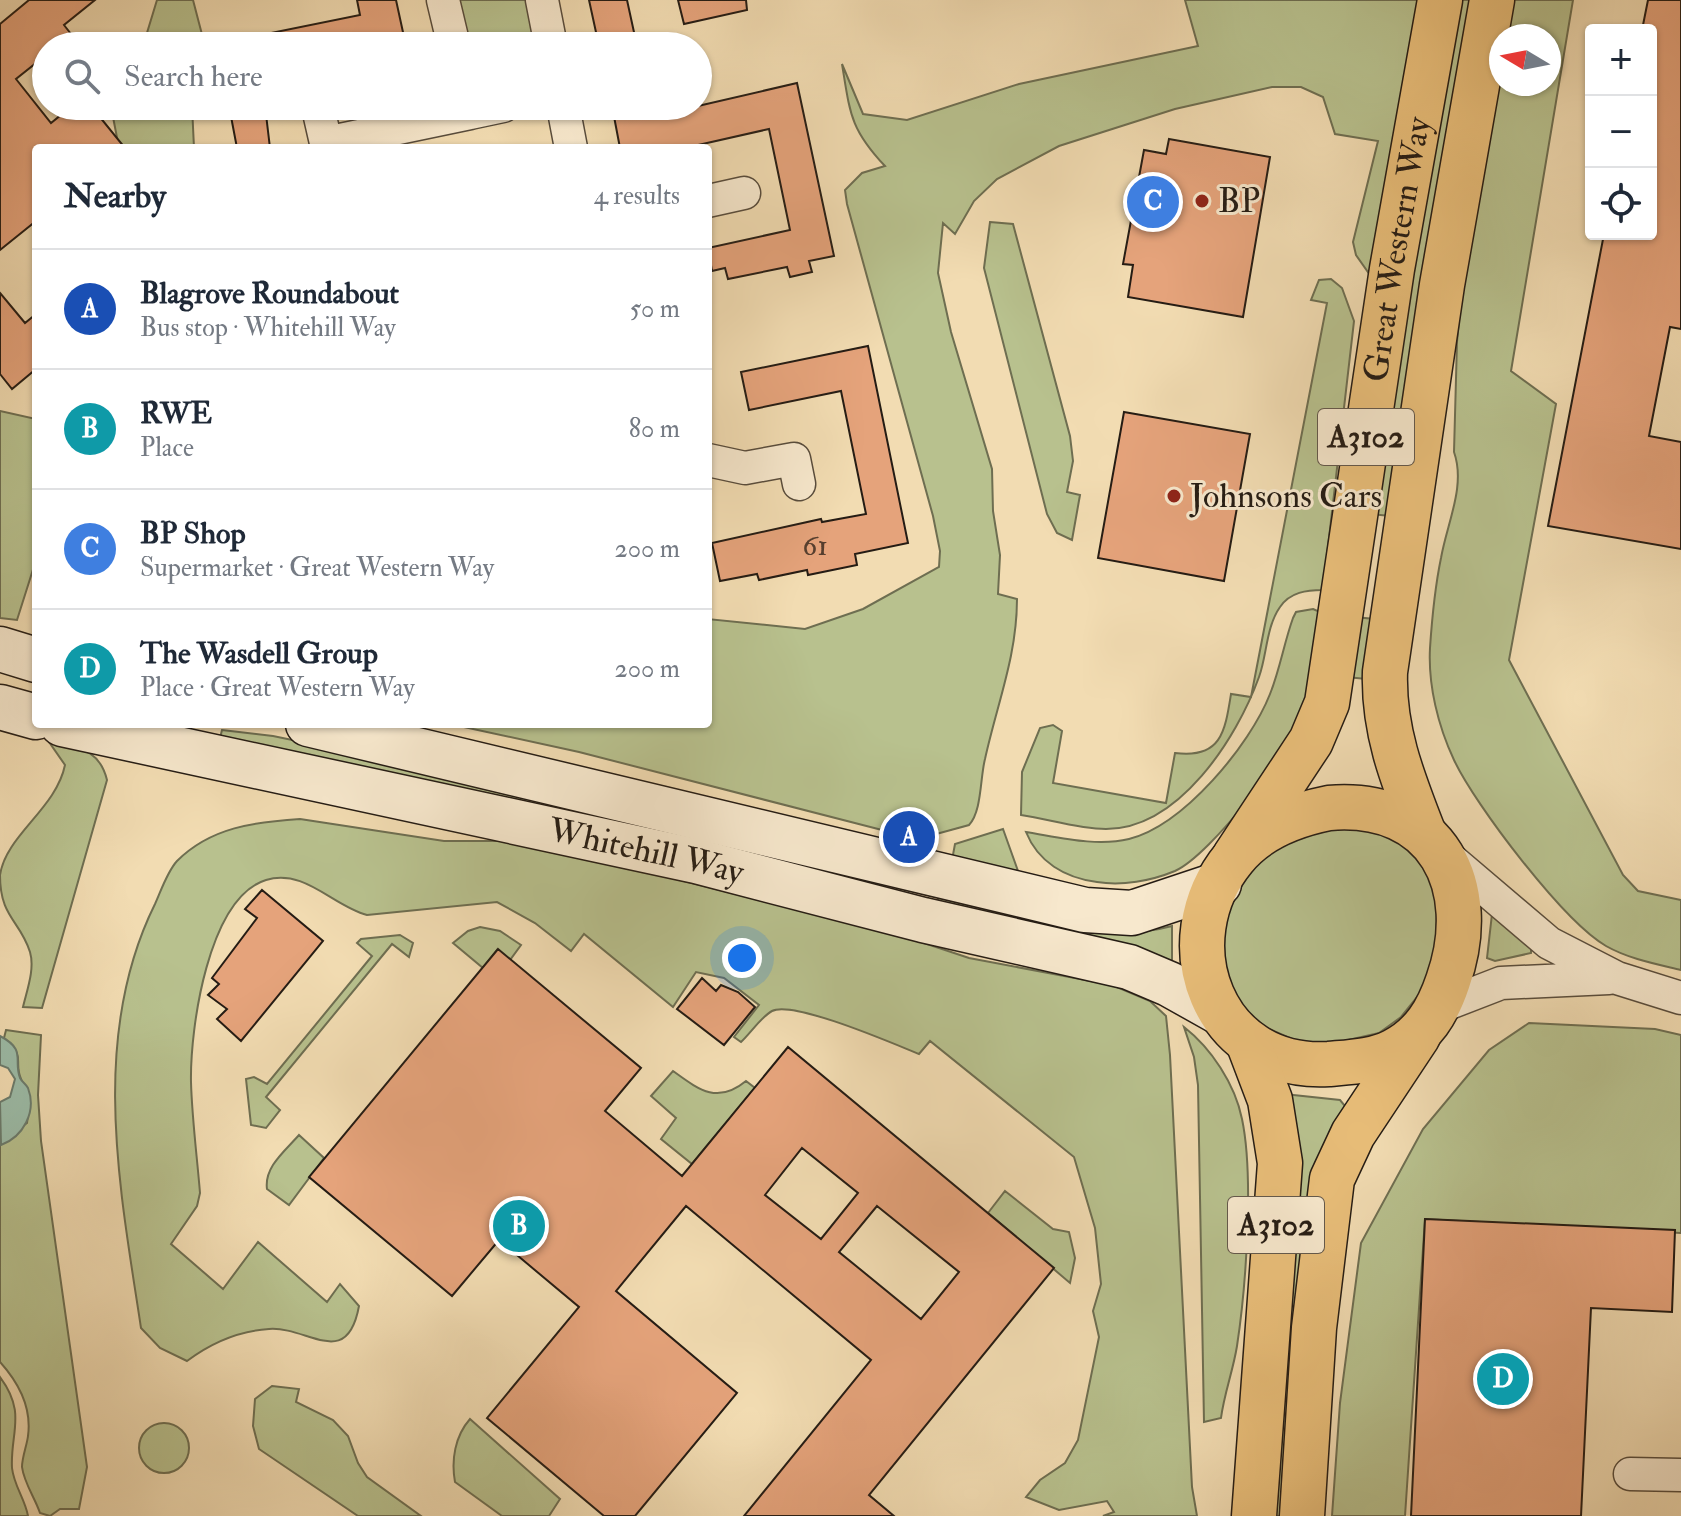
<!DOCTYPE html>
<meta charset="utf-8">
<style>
:root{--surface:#fff;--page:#f2f2f3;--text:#1f2937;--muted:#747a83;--line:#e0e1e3;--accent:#2563eb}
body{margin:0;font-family:"IM FELL Double Pica",serif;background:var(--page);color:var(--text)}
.controls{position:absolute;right:24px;top:24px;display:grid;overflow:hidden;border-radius:8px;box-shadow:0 2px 6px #0004}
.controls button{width:72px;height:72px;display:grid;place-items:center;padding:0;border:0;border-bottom:2px solid var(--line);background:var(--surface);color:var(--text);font:40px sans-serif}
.compass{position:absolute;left:1489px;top:24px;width:72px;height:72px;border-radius:50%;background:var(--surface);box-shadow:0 2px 6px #0004;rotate:280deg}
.you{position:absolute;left:742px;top:958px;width:28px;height:28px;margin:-20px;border:6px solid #fff;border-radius:50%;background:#1a73e8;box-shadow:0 0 0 12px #1a73e833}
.badge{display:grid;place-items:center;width:52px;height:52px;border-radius:50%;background:var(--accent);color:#fff;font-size:26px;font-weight:700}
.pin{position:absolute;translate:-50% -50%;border:4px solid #fff;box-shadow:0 2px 8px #0006}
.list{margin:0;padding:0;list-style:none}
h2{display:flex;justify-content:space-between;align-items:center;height:104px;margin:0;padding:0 32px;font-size:34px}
h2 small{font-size:26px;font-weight:400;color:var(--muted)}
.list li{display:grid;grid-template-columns:52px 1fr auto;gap:24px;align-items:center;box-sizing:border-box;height:120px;padding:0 32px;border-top:2px solid var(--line)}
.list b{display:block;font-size:30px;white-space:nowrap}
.list p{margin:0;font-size:26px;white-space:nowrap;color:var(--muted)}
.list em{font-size:26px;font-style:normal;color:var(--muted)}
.icon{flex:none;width:44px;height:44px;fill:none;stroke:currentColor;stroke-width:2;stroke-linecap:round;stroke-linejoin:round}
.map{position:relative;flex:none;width:1681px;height:1516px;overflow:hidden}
.search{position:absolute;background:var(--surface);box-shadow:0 2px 6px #0004;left:32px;top:32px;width:680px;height:88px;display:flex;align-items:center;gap:20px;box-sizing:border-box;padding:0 28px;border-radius:44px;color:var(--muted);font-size:30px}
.panel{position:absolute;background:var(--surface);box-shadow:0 2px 6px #0004;left:32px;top:144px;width:680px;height:584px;border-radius:8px}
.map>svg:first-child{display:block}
.green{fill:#b8c18e;stroke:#6e6e51;stroke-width:2}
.water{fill:#9cbca8;stroke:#6c7c6d;stroke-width:2}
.building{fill:#e5a37b;stroke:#251c14;stroke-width:2;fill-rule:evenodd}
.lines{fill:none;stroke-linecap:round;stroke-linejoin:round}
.minor-casing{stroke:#584c3c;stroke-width:35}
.secondary-casing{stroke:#251c14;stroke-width:47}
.primary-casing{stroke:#251c14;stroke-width:47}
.minor{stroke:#f7e8cd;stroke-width:32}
.secondary{stroke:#f7e8cd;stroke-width:44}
.primary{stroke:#e9be79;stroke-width:44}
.poi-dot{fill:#8f2418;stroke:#f7e8cd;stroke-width:3}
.labels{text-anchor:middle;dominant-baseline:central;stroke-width:6;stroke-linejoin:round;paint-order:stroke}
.number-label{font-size:30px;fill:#553e2e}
.shield{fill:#f7e8cd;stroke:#64594c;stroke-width:2}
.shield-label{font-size:32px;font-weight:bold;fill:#251c14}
.poi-label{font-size:34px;fill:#251c14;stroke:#f7e8cd;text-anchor:start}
.street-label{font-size:34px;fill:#251c14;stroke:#f7e8cd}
</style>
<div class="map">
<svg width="1681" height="1516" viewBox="0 0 1681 1516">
<rect width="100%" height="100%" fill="#f2dcb2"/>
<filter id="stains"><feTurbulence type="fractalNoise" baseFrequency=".0025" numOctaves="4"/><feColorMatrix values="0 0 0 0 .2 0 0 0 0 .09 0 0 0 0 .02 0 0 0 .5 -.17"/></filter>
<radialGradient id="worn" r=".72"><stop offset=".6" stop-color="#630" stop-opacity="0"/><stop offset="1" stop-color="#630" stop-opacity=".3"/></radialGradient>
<path class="green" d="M157,0H193L205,46H143Z
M454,0H532L541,46H464Z
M1185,0H1421L1370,275L1356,255L1353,242L1378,141L1335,134L1323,97L1301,87H1272L1175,109L1059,146L997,179L974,201L955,234L943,223L938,273L951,332L992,469L993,511L1000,555L998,594L1017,599C1017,656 997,704 985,759C980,778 982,811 969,825L929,836L882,830L579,752L450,724H708V619L805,629L863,609L939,567L940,551L933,516L847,204L845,190L862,173L885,166C850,129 850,113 842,64L863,114L907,120L1019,84L1198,46Z
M1456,0H1474L1390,516L1371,514Z
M1508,0H1573L1511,371L1556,404L1509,660L1623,875L1638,891L1681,900V970C1656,964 1629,959 1606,946C1564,922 1475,805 1454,760C1438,726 1428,685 1430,648C1432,618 1435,587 1441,558C1447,523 1466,486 1454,452L1457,342L1467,234L1501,37V84H1549V36H1501Z
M117,106H192L194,148H119L113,117Z
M990,222L1013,224L1070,436L1073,461L1067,492L1080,495L1072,540L1057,533L1047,514L984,268Z
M1331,279L1342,288L1354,321L1323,590C1307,590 1290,592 1280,607C1266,627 1267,655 1259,677C1237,738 1179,829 1106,829C1077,829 1049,819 1021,815L1022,772L1040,728L1053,725L1062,731L1053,783L1166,803L1175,753C1221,759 1225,732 1231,694L1251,697L1327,303L1311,300L1319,280Z
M0,411L36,419V560L17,620L0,618Z
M1313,609L1320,612C1315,644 1312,678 1304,709C1294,747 1211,855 1175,871C1151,881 1122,886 1097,882C1065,878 1038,862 1026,832C1058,837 1096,847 1129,839C1184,825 1250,745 1270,694C1280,669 1284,643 1293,618L1296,612Z
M1355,617L1374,619L1366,679L1347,677Z
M222,730L273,736L389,760L873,876L870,891L218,746Z
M47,739C76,748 99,747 107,780L42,1008L23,1007C27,990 35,969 30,952C20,920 0,918 0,875C6,835 56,809 65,765Z
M300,819L444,841H509L565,851L909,938L969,958L1112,985L1150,1001L1166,1016L1170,1055L1192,1487L1197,1516H1103L1114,1512L1107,1501L1059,1510L1026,1497L1040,1480L1065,1463L1078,1440L1099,1337L1093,1311L1101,1284L1095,1228L1074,1157L930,1041L919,1054C894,1044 793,1000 772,1011C761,1017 750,1034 741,1042L734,1037L759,1005L724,978L696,972L673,1007L584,934L571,951L535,923L497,902L367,915C333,906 304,868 266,880C208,898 190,1029 191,1082C192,1119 197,1156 200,1193L197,1206L171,1244L223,1289L258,1242L327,1302L340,1284L359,1306C347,1371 308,1326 269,1329C238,1331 211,1343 187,1361L160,1348L141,1328C120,1189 89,1037 155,904C161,891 167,872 177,861C211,827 255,822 300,819Z
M1351,827L1385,835L1411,849L1437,889L1436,964L1422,991L1401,1017L1379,1033L1313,1048L1246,1019L1219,960L1230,899L1260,859L1302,834Z
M1003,829L1018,871L952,860L955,844Z
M939,893C1012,910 1099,946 1172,926V967L937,908Z
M1492,914L1531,947V953L1495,961L1487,958Z
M480,927L500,931L521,945L510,960L497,950L483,968L453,943L468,931Z
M400,935L413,943L409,957L392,944L266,1097L280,1110L266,1128L251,1125L246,1079L254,1077L267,1084L372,956L357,943L361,939Z
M1529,1023L1655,1029L1681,1035V1233L1425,1219L1405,1516H1332L1340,1403L1361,1243L1423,1129L1489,1050Z
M1184,1027C1211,1048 1235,1084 1242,1119C1254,1176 1246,1287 1237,1346C1233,1371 1224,1394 1221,1418L1204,1422L1198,1085L1194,1057Z
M6,1030L41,1035L38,1095L41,1141L87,1467L79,1509H60L50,1516L40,1513C35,1498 24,1483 22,1467C22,1457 27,1445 28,1436C32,1407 18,1382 0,1362V1143L27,1123C30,1104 28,1095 21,1079C13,1061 27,1057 4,1038Z
M673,1071C698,1089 717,1105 746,1081L755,1088L692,1164L661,1139L676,1118L651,1096Z
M1284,1094L1340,1100L1345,1106L1285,1516H1268Z
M299,1135L324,1158L289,1205L267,1189C264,1167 285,1151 299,1135Z
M1005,1191L1053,1229L1069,1232L1075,1258L1070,1283L988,1213Z
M0,1377C27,1413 10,1433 12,1468C14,1486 25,1499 28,1516H0Z
M272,1386L299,1389L296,1402L333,1420L348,1436L358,1463L367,1477L421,1516H358L259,1449L253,1426L255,1399Z
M470,1419L560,1499L549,1516H502L455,1482C451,1460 455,1436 470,1419Z
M139 1448a25 25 0 1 1 50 0a25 25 0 1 1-50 0Z"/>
<path class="water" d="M0,1036C27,1050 13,1060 20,1078C22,1082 26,1084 28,1088C37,1112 23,1137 1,1145L0,1102L10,1097L15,1079L8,1068L0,1065Z"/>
<path class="building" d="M29,0H95L64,25L71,34L56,46H46V55L16,79L51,123L72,106H91L125,148H36V221L0,250V24Z
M357,0H396L406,46H262L261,35L360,15Z
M589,0H627L637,46H599Z
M678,0H746L747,10L684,24Z
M1648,0H1681V329L1670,327L1649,436L1681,442V549L1548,526L1604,234H1651V30H1642Z
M797,83L834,256L809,261L812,272L790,277L787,267L728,279L725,268L712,271L708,248L790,230L769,129L685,148H620L612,106H698Z
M229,106H265L270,148H237Z
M1169,139L1270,157L1243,317L1128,297L1133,265L1123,264L1144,150L1166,154Z
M0,293L25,323L36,314V369L12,389L0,374Z
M868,346L908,543L855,554L857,565L808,575L807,570L759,580L757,574L720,581L712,543L821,519L822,522L866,514L841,391L749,410L741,372Z
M1124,412L1250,434L1224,581L1098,558Z
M262,890L323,941L241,1041L217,1019L227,1009L208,995L219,984L212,978L257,918L245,909Z
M498,949L641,1068L605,1111L682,1176L788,1047L1054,1268L869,1495L894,1516H744L871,1360L686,1206L616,1291L737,1393L635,1516H604L487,1418L579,1307L499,1240L452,1296L309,1177ZM802,1148L858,1193L821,1239L765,1195ZM877,1206L959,1272L921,1319L839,1252Z
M702,978L716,991L721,985L738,992L755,1007L724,1045L677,1009Z
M1425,1219L1675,1230L1672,1312L1591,1308L1581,1516H1411Z"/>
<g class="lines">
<defs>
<path id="minor" d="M443,0L454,46
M542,0L551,46
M563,106L571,148
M318,108L326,143L470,113L468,106
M470,113L503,106
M708,201L744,193
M708,460L745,468L794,459L799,484
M1442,852L1549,943L1617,978L1681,998
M1439,1007L1501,983L1609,978
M1630,1474L1681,1475"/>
<g id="secondary">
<path d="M0,649L36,660"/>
<path d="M0,707L36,717"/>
<path id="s1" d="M62,724L696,861L923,920L1129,967L1169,984L1219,1012"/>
<path d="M308,724L1085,910L1132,913L1219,884"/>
</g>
<g id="primary">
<path d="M1329,808C1438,799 1481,887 1448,981C1438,1011 1423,1036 1394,1051C1375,1061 1350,1062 1329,1064C1213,1071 1165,942 1234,858C1257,829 1294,815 1329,808Z"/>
<path d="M1424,834C1403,780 1383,731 1385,672L1442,285L1492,0"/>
<path id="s2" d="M1235,856L1311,741L1327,703L1392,269L1440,0"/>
<path d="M1248,1042L1270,1100L1280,1163L1254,1516"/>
<path d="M1302,1516L1314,1328L1332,1179L1353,1134L1418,1036"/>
</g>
</defs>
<use href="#minor" class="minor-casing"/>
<use href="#secondary" class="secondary-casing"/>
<use href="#primary" class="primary-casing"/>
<use href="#minor" class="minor"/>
<use href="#secondary" class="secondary"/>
<use href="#primary" class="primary"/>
</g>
<g class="poi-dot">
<circle cx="1202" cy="201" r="8"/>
<circle cx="1174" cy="496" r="8"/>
</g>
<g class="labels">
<g class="number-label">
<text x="815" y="545">61</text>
</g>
<g class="shield">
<rect x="1318" y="409" width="96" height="56" rx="6"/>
<rect x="1228" y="1197" width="96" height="56" rx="6"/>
</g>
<g class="shield-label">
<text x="1366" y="437">A3102</text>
<text x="1276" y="1225">A3102</text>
</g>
<g class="poi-label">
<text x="1218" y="201">BP</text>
<text x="1190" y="496">Johnsons Cars</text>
</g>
<g class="street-label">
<text stroke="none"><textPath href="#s2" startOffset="638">Great Western Way</textPath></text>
<text stroke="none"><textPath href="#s1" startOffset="598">Whitehill Way</textPath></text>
</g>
</g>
<rect width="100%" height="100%" filter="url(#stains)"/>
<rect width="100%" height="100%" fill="url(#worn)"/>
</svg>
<div class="controls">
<button>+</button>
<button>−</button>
<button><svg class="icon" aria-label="locate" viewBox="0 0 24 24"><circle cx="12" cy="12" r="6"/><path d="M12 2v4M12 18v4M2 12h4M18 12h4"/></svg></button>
</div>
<svg class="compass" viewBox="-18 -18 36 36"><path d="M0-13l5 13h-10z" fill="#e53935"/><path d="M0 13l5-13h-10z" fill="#747a83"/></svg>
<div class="you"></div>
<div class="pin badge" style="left:909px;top:837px;background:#1a4fb4">A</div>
<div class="pin badge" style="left:519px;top:1226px;background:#0f9aa8">B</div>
<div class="pin badge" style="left:1153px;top:202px;background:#3f7fe0">C</div>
<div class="pin badge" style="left:1503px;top:1379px;background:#0f9aa8">D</div>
<div class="search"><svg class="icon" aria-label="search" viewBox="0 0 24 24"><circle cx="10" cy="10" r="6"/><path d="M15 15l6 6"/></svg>Search here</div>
<section class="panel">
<h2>Nearby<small>4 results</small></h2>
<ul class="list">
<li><span class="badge" style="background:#1a4fb4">A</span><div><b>Blagrove Roundabout</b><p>Bus stop · Whitehill Way</p></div><em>50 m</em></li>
<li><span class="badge" style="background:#0f9aa8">B</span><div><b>RWE</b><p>Place</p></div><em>80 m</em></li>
<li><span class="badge" style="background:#3f7fe0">C</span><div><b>BP Shop</b><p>Supermarket · Great Western Way</p></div><em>200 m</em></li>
<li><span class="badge" style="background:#0f9aa8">D</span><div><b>The Wasdell Group</b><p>Place · Great Western Way</p></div><em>200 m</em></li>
</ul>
</section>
</div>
